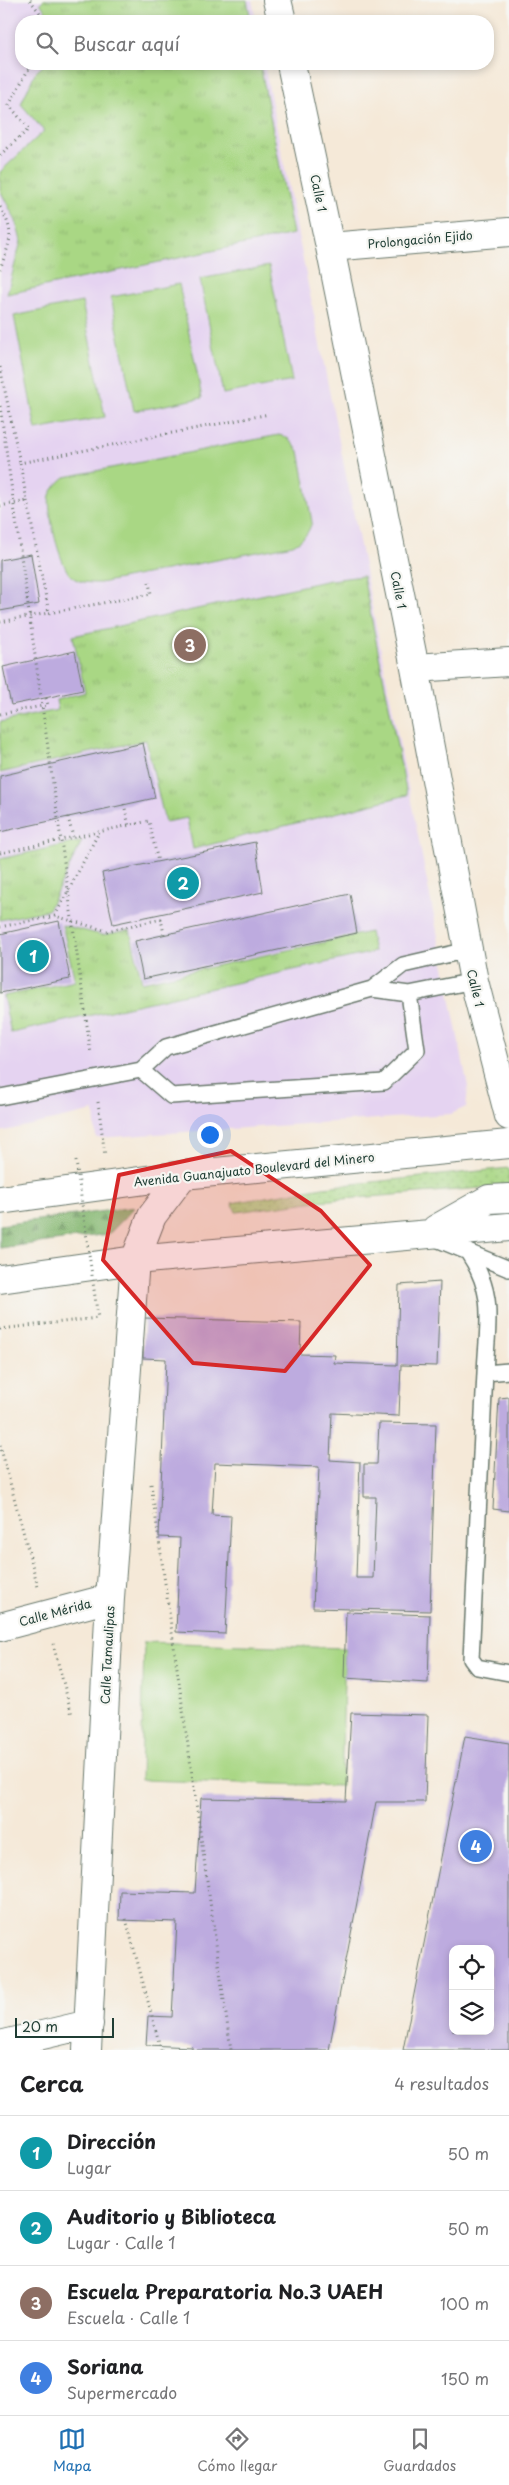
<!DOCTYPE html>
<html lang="es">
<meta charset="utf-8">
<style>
:root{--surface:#fff;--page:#f6f6f6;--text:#202124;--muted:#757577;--line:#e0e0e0;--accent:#1f6fb2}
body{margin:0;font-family:"Playpen Sans",sans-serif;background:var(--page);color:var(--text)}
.controls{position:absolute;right:15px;bottom:15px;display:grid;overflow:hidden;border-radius:10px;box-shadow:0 2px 8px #0003}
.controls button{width:45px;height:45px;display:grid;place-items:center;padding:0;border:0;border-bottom:1px solid var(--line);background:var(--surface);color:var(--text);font:25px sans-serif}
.scale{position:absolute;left:15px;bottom:12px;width:99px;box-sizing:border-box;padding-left:5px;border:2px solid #1f3d34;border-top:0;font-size:14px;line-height:18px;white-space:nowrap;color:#1f3d34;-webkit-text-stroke:4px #f6f6f2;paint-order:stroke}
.you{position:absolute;left:209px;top:1134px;width:18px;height:18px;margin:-12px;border:4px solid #fff;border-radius:50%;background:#1a73e8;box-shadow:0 0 0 8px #1a73e833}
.badge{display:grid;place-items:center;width:32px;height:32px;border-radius:50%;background:var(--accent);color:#fff;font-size:16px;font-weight:700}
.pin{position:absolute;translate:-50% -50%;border:2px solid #fff;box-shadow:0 1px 5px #0006}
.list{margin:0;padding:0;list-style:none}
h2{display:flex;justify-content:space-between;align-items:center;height:65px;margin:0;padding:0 20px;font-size:21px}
h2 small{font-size:16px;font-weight:400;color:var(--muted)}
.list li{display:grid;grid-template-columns:32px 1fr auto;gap:15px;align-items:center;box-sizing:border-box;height:75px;padding:0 20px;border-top:1px solid var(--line)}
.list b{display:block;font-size:19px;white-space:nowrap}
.list p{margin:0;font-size:16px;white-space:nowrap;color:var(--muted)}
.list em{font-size:16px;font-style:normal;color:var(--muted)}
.icon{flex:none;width:28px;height:28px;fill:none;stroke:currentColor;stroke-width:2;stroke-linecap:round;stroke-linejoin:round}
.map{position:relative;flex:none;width:509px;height:2050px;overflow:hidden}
.search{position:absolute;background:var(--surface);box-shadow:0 2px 8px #0003;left:15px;right:15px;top:15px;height:55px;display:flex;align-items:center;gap:12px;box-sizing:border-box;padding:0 18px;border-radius:20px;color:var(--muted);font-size:19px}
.sheet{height:365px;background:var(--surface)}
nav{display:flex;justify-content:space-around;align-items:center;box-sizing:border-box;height:70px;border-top:1px solid var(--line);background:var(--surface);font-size:14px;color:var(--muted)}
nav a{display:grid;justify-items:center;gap:2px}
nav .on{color:var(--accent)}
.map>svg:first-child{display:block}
.built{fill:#e5d3f1}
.grass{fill:url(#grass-tufts);stroke:#648a5c}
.forest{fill:url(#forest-firs);stroke:#527a53}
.park{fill:#a9d784;stroke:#648a5c}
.garden{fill:url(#garden-dots);stroke:#648a5c}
.building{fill:#bdabdf;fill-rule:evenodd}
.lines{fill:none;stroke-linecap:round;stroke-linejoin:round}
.lane-casing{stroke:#6a796d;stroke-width:18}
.street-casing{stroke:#6a796d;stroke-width:30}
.primary-casing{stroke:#6a796d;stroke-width:30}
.path{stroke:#6a796d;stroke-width:3;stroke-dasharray:1 4;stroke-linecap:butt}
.lane{stroke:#fff;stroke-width:15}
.street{stroke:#fff;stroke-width:28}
.primary{stroke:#fff;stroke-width:28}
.path-bridge{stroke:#6a796d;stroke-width:3;stroke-dasharray:1 4;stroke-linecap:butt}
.marked{fill:#d62828;fill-opacity:0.2;stroke:#d62828;stroke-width:4;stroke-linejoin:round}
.labels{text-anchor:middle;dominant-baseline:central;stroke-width:4.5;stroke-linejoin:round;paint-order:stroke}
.street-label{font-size:12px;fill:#1f3d34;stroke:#f6f6f2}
</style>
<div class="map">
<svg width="509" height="2050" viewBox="0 0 509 2050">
<defs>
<pattern id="grass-tufts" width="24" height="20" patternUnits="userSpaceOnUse" patternTransform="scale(1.25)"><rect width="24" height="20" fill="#a9d784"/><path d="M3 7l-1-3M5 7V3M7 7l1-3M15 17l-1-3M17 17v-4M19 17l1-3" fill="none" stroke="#91b973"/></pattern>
<pattern id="forest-firs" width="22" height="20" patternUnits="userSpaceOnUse" patternTransform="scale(1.25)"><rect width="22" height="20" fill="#86b872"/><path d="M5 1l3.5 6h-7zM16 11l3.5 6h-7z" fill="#6d975e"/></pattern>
<pattern id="garden-dots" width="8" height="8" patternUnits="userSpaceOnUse" patternTransform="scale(1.25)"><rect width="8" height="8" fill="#a9d784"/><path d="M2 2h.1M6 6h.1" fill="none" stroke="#91b973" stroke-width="1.8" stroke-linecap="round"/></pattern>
</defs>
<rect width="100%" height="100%" fill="#f6f6f2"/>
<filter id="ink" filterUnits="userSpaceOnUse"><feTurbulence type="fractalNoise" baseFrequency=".02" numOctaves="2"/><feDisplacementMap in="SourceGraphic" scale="10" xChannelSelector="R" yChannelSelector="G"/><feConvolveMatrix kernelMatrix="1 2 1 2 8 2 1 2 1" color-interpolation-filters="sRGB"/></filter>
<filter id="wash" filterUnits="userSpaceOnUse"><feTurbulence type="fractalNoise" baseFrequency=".0096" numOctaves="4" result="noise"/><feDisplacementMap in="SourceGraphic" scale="20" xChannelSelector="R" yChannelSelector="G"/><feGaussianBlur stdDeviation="1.12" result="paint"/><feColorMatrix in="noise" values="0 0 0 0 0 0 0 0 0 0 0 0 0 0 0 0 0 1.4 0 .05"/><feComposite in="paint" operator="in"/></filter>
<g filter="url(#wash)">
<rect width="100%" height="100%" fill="#f5e9d8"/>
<path class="built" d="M0,0H252L256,21H21V64H264L468,1087L466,1107L451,1114L96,1138L94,1111L0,1132Z"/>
<path class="grass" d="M44,0H247L251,21H53L40,3Z
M45,64H260L293,234L7,294L21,241L16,221L0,190V172L44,131L21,104L35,73Z
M363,576L407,795L193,849L187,818L165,822L146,740L0,773V722L58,710L56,700L85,692L73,636L330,580Z
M82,841L48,910L0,920V859Z
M62,925L102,935L130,930L142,982L370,932L374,952L11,1033L3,996L75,981Z"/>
<path class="forest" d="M135,1207L109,1234L0,1248V1225Z"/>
<path class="park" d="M269,266L292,381L223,394L200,279Z
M179,284L202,398L134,411L111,297Z
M82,302L105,417L36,430L14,316Z
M279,435L288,438L299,451L312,522C308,534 304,539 293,545L100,583C90,583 79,583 71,576C60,566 46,509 50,495C53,488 59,482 65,477Z
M144,1642L345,1648L341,1786L141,1780Z"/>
<path class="garden" d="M509,1168V1186L317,1201L236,1212L232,1203L323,1187Z"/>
<g id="blocks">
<path class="building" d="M31,554L39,604L0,611V560Z
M75,651L83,690L11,705L3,667Z
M143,743L155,798L0,832V776Z
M255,842L263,892L113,924L102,873Z
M350,894L357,933L143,979L135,941Z
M59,921L70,979L0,993V934Z
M440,1282L437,1366L401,1365L399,1416L332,1413L330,1460L360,1462L356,1578H373L376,1497H364V1464H377L379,1423L436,1424L430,1611L313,1608L319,1467L215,1463L212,1515L231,1516L225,1634L176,1632L180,1538L159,1537L166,1359L143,1358L144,1318L301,1322L300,1354L335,1355L334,1363L397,1365L399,1285Z
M509,1397V1511L493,1509L499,1398Z
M346,1612L430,1615L428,1683L344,1678Z
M351,1713L428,1715L425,1802H376L329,2050H192V2047L146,2045L148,2016L172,2017L177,1922L119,1920L120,1891L195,1893L201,1798L346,1801Z
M465,1736L509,1743V2050H403ZM453,1949H490V2031H453Z"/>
</g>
</g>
<g filter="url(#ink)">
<use href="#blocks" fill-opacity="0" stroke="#6a796d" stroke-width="1"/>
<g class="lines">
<defs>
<path id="lane" d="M372,989L403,965L468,950
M409,994L417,1050L384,1082L171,1096L141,1070L166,1047L372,989L409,994L474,981
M0,1097L141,1070
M434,1238L509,1269
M467,1251C497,1295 487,1323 485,1373
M509,1371L485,1373L471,1659L477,1667L509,1673"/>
<path id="street" d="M277,0L282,21
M291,64L330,247L415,668L474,981L509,1116
M330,247L509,232
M415,668L509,662
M0,1627L110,1598
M0,2045L89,2024
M87,2050L110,1598L135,1260"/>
<path id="primary" d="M0,1200L183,1175L509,1144
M436,1229L489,1199L509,1198
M135,1260L152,1216L183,1175
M0,1279L135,1260L509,1227"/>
</defs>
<use href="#lane" class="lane-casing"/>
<use href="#street" class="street-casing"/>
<use href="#primary" class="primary-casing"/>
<path class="path" d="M30,0L46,21
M0,155L29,129L9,105L28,70L35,64
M0,207C16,234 10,241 0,269
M0,367L20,463
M0,406L91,1054
M27,501L49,613
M0,506L27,501L20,463L269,414
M0,622L151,594L149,582
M0,714L48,705L46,698
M124,804L129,826
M68,817L73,837
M0,853L149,821L158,862
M55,916L99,832
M0,927L55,916L107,931L161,919L164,934
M98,1102L105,1156
M0,1329L98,1318
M0,1445L38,1587
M151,1484L231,2050
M53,1644L72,1715
M126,1919L161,2050"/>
<use href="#lane" class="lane"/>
<use href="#street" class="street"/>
<use href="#primary" class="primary"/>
<path class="path-bridge" d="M76,1161L98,1318"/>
</g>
</g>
<path class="marked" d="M231,1151L321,1211L370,1265L285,1371L193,1363L103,1260L119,1175Z"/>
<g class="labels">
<g class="street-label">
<text transform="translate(319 193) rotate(78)">Calle 1</text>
<text transform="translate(420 239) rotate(-5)">Prolongación Ejido</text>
<text transform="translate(399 590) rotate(79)">Calle 1</text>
<text transform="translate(476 988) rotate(77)">Calle 1</text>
<text transform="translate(254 1169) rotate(-6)">Avenida Guanajuato Boulevard del Minero</text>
<text transform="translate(55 1612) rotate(-15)">Calle Mérida</text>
<text transform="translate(107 1655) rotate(-87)">Calle Tamaulipas</text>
</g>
</g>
</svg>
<div class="controls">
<button><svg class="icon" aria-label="locate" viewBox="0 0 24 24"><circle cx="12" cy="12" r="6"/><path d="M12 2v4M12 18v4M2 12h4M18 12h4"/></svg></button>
<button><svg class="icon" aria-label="layers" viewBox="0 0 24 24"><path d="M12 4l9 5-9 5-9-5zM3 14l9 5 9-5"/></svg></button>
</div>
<div class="scale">20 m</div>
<div class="you"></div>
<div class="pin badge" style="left:33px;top:956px;background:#0f9aa8">1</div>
<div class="pin badge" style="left:183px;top:883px;background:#0f9aa8">2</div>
<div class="pin badge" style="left:190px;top:645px;background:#8d6e63">3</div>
<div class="pin badge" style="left:476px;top:1846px;background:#3f7fe0">4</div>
<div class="search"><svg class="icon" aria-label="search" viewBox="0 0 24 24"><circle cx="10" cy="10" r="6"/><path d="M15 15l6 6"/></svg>Buscar aquí</div>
</div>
<section class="sheet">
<h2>Cerca<small>4 resultados</small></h2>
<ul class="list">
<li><span class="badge" style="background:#0f9aa8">1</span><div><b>Dirección</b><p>Lugar</p></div><em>50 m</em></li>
<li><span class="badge" style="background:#0f9aa8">2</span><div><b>Auditorio y Biblioteca</b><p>Lugar · Calle 1</p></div><em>50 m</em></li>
<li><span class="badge" style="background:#8d6e63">3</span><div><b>Escuela Preparatoria No.3 UAEH</b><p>Escuela · Calle 1</p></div><em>100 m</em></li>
<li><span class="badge" style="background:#3f7fe0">4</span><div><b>Soriana</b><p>Supermercado</p></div><em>150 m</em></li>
</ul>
</section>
<nav>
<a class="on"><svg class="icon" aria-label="map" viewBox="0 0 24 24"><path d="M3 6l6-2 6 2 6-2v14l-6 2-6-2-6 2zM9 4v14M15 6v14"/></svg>Mapa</a>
<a><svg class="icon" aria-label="directions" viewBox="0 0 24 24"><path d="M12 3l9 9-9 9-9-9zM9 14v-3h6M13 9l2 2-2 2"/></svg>Cómo llegar</a>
<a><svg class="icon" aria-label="saved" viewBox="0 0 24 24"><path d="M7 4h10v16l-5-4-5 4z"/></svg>Guardados</a>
</nav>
